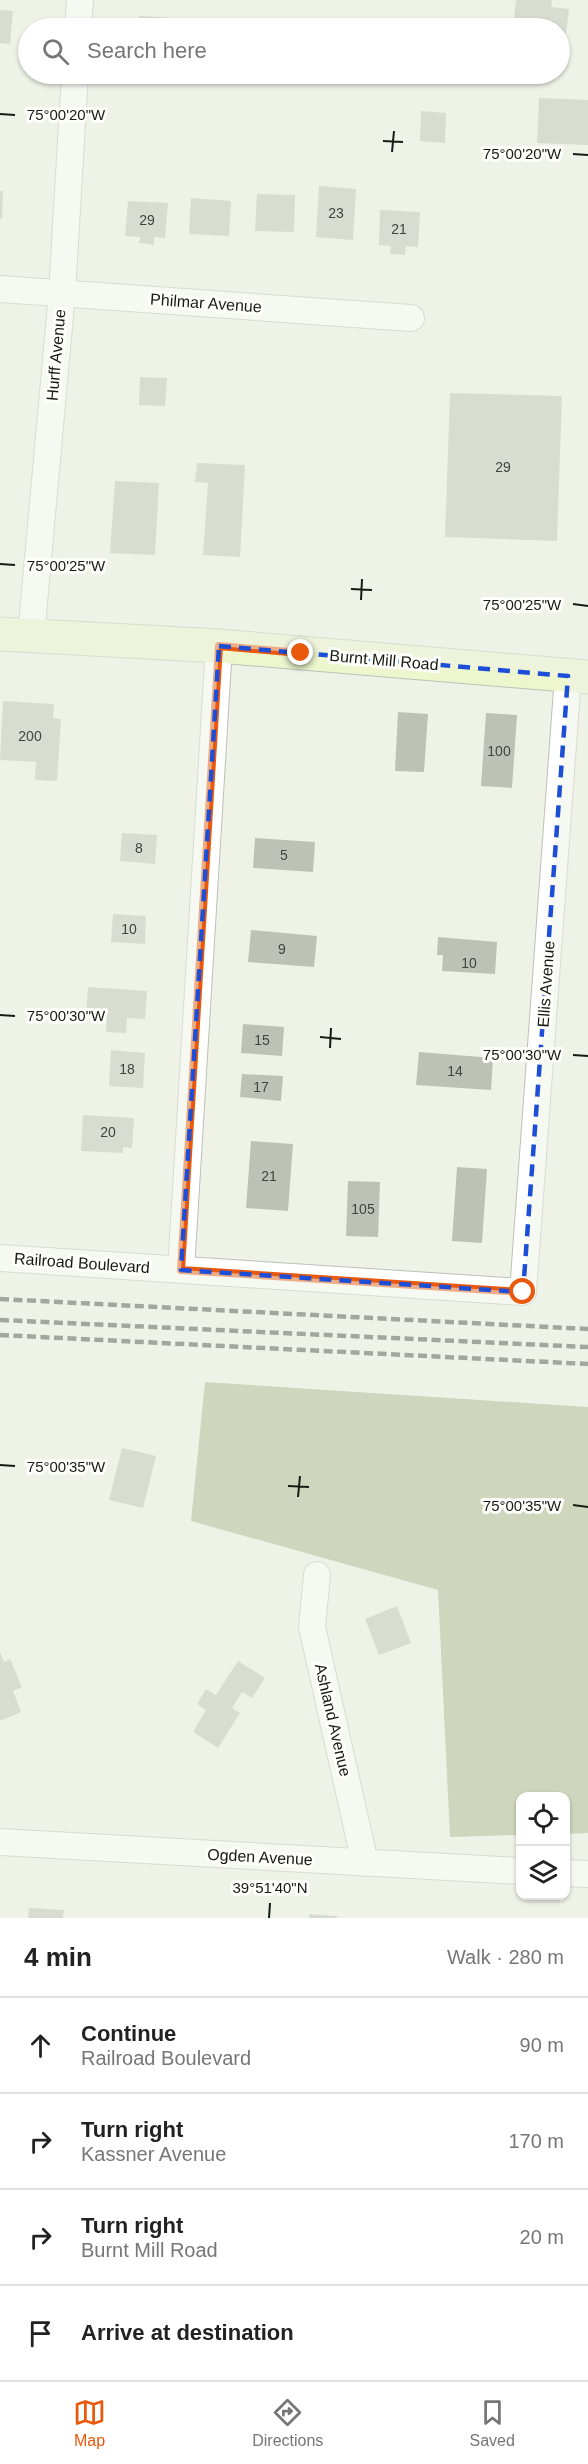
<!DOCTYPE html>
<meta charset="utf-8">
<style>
:root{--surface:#fff;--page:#f2f2f2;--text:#222;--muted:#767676;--line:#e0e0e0;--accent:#ea580c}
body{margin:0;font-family:Helvetica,sans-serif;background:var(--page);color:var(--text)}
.controls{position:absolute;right:18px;bottom:18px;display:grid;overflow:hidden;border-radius:12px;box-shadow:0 2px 4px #0004}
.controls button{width:54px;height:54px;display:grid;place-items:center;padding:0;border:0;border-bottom:2px solid var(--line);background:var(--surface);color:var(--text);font:30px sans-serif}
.stop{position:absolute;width:18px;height:18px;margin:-14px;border:4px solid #ea580c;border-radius:50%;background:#fff}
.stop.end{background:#ea580c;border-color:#fff;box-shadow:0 2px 6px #0008}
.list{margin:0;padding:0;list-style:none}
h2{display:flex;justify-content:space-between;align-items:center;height:78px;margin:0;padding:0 24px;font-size:26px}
h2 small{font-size:20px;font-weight:400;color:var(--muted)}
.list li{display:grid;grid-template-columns:39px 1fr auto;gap:18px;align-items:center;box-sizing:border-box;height:96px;padding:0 24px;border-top:2px solid var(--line)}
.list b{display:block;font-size:22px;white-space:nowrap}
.list p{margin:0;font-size:20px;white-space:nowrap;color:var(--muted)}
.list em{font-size:20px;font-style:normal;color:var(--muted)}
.icon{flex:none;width:33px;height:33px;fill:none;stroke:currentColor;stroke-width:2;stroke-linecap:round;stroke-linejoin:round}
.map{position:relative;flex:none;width:588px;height:1918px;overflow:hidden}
.search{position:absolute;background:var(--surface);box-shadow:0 2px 4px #0004;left:18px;right:18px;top:18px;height:66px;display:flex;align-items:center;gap:15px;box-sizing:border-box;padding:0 21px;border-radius:33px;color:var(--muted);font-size:22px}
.sheet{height:462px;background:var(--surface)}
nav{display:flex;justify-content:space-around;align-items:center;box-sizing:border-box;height:84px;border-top:2px solid var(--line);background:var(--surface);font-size:16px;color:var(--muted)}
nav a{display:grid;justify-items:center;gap:3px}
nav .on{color:var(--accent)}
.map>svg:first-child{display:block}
.forest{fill:#a8b38b}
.building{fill:#bec2b6}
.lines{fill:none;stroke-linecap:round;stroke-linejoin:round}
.street-casing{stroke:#bdc1b5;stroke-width:28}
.secondary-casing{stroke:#bdc1b5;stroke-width:35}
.street{stroke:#fff;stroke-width:26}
.secondary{stroke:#edf6cd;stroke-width:33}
.rail{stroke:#494a45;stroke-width:4.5;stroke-dasharray:9 4.5;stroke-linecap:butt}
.route{stroke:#ea580c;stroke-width:8}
.marked{fill:none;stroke:#1d4ed8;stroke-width:4.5;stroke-dasharray:12 8;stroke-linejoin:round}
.ticks{fill:none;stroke:#191a16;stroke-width:2}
.labels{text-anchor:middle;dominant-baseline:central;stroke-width:6;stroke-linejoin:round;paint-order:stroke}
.number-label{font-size:14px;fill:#42443e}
.street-label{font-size:16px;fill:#191a16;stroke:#fdfffa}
.ticks-label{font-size:15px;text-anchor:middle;fill:#191a16;stroke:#fdfffa;stroke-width:6;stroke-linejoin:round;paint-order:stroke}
</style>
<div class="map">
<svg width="588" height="1918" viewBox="0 0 588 1918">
<rect width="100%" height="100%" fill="#eff3e7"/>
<path class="forest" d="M205,1382L588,1407V1833L566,1834V1796H520V1835L450,1837L438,1590L191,1521Z"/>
<path class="building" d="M516,0H552L551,7L569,9L566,34L560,33V28L513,26Z
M0,10L13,11L10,44L0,43Z
M139,16L174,18L173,28H138Z
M539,98L588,100V145L537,143Z
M421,111L446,113L445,143L420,141Z
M319,186L356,189L353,240L316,237Z
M0,191H3L2,219H0Z
M257,194L295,195L294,232L255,231Z
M191,198L231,201L229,236L189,234Z
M128,201L168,203L165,238L154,237V245L139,243L140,237L125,236Z
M380,210L420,212L418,247L406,246L405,255L390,254L391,246L379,245Z
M140,377L167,378L165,406L139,405Z
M450,393L562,396L557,541L445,537Z
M197,463L245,465L240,557L203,555L208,483L195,482Z
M115,481L159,483L155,555L110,553Z
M3,701L54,704L53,718L61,719L57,781L35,780L36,762L0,760Z
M398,712L428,714L424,772L395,771Z
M486,713L517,715L512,788L481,786Z
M122,833L157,835L155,864L120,861Z
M255,838L315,842L313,872L253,868Z
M113,914L146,916L145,944L111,942Z
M251,930L317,936L314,967L248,962Z
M438,937L497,942L495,974L442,971L443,955H437Z
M88,987L147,991L145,1019L127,1018L126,1033L106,1032L107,1018L86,1017Z
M243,1024L284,1027L282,1056L241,1053Z
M111,1050L145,1053L143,1088L109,1086Z
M419,1052L493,1058L491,1090L416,1085Z
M242,1074L283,1076L281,1101L240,1097Z
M83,1115L134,1118L132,1148L123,1147V1153L81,1151Z
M251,1141L293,1144L288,1211L246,1208Z
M457,1167L487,1169L482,1243L452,1241Z
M348,1181L380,1182L378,1237L346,1236Z
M122,1448L156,1456L143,1508L109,1500Z
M397,1606L411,1643L379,1655L365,1619Z
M0,1652L4,1662L10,1659L22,1687L13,1691L21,1712L0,1721Z
M238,1661L265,1678L252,1698L242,1692L232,1708L240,1713L218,1748L193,1732L206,1710L197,1704L206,1689L216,1695Z
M29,1908L64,1910L63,1918H28Z
M309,1914L337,1916V1918H309Z"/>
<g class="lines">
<defs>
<path id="street" d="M78,28L80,0
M0,289L411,318
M31,636L62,293L75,74
M0,1258L523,1292L568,676
M181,1270L219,646
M317,1575L312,1627L365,1863
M0,1842L520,1871
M566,1873L588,1874"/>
<path id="secondary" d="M0,634L219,646L588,677"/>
</defs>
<use href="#street" class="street-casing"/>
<use href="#secondary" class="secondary-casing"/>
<use href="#street" class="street"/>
<use href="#secondary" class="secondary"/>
<path class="rail" d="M0,1299L588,1329
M0,1320L588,1347
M0,1335L588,1364"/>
</g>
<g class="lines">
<path class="route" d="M301,653L219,646L181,1270L523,1292"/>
</g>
<path d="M0 0H588V1918H0ZM219,646L568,676L523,1292L181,1270Z" fill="#eff3e7" fill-opacity=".55" fill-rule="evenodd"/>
<path class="marked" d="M219,646L568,676L523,1292L181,1270Z"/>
<path class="ticks" d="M0,114L15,115M383,141L403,142M392,152L394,131M573,154L588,155M0,564L15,565M351,589L372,590M361,600L362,579M573,604L588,606M0,1015L15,1016M320,1037L341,1039M330,1048L331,1028M573,1055L588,1056M0,1465L15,1466M288,1486L309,1487M298,1497L300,1476M573,1505L588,1507M269,1918L270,1903"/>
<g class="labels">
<g class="number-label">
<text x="336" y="213">23</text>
<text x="147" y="220">29</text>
<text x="399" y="229">21</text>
<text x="503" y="467">29</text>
<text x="30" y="736">200</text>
<text x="499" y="751">100</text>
<text x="139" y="848">8</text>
<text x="284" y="855">5</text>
<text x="129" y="929">10</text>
<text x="282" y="949">9</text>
<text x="469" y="963">10</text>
<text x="262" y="1040">15</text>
<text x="127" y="1069">18</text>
<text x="455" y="1071">14</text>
<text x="261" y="1087">17</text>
<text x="108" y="1132">20</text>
<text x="269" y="1176">21</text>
<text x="363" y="1209">105</text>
</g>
<g class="street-label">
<text transform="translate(206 303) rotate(4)">Philmar Avenue</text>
<text transform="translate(56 355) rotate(-85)">Hurff Avenue</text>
<text transform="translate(384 660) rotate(5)">Burnt Mill Road</text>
<text transform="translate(546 984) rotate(-86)">Ellis Avenue</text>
<text transform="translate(82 1263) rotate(4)">Railroad Boulevard</text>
<text transform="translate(333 1720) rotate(77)">Ashland Avenue</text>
<text transform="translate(260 1857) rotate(3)">Ogden Avenue</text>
</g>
</g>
<g class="ticks-label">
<text x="66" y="120">75°00'20"W</text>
<text x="522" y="159">75°00'20"W</text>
<text x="66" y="571">75°00'25"W</text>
<text x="522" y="610">75°00'25"W</text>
<text x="66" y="1021">75°00'30"W</text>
<text x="522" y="1060">75°00'30"W</text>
<text x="66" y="1472">75°00'35"W</text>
<text x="522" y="1511">75°00'35"W</text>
<text x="270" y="1893">39°51'40"N</text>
</g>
</svg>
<div class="controls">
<button><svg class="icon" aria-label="locate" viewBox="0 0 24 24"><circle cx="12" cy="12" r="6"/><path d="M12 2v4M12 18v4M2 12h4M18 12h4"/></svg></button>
<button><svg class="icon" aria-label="layers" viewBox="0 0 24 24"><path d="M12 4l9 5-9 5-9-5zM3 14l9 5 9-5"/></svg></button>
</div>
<div class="stop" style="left:523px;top:1292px"></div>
<div class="stop end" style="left:301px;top:653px"></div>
<div class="search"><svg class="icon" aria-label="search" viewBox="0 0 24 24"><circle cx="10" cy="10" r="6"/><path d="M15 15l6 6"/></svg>Search here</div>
</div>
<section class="sheet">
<h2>4 min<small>Walk · 280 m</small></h2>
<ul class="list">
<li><svg class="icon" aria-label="ahead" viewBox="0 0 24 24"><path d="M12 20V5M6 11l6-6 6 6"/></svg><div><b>Continue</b><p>Railroad Boulevard</p></div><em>90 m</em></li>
<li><svg class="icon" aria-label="right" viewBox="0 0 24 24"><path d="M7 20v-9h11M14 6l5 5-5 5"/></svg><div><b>Turn right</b><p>Kassner Avenue</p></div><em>170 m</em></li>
<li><svg class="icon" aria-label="right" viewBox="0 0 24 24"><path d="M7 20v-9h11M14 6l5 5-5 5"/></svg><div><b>Turn right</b><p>Burnt Mill Road</p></div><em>20 m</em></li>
<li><svg class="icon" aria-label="arrive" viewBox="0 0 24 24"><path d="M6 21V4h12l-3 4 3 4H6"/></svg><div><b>Arrive at destination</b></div></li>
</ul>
</section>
<nav>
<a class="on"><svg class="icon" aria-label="map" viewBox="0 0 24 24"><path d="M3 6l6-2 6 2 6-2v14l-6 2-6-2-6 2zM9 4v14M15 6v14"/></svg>Map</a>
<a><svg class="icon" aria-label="directions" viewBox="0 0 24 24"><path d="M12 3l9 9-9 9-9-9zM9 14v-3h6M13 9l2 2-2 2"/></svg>Directions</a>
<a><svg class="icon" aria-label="saved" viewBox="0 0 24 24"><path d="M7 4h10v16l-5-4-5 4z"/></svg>Saved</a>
</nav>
